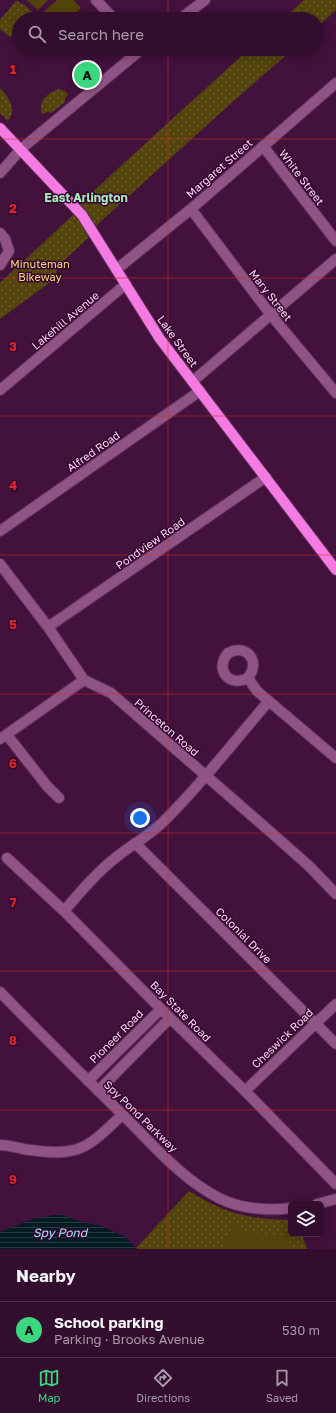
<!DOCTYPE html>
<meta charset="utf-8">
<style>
:root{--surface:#320d2d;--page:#3a1635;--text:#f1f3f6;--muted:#a89caa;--line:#4d2d49;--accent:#3ad77f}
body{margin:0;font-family:"Golos Text",sans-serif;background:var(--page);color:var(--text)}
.controls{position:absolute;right:12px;bottom:12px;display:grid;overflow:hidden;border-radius:6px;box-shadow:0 2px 10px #0003}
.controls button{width:36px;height:36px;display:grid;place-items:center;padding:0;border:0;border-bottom:1px solid var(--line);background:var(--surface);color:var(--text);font:20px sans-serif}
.you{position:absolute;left:140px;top:818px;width:14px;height:14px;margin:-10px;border:3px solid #fff;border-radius:50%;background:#1a73e8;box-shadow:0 0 0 6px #1a73e833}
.badge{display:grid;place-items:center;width:26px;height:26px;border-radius:50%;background:var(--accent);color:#111;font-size:13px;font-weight:700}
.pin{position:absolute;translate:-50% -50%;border:2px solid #fff;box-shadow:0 1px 4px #0006}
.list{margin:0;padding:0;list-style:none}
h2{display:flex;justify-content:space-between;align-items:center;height:52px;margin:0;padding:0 16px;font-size:17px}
h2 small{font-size:13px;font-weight:400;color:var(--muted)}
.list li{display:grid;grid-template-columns:26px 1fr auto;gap:12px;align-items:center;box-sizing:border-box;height:56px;padding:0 16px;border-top:1px solid var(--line)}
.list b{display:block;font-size:15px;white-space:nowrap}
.list p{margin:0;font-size:13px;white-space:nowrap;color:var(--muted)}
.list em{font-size:13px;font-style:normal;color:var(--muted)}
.icon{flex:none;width:22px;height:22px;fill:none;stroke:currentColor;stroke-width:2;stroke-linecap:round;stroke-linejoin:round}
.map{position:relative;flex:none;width:336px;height:1249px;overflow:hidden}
.search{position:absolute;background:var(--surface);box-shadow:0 2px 10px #0003;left:12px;right:12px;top:12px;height:44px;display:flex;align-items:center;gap:10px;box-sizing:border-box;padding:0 14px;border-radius:22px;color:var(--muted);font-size:15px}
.sheet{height:108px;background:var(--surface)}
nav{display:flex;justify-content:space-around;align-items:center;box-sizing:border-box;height:56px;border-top:1px solid var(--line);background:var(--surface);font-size:11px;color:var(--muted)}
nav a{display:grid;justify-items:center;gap:2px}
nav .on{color:var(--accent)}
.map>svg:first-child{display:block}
.grass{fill:url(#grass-dots)}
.garden{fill:#53440b}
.water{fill:url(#water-rules)}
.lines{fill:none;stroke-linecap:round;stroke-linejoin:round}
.minor-casing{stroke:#5f3159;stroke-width:12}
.major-casing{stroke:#5f3159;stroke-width:12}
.minor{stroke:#8f5485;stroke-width:10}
.major{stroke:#f57ae2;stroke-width:10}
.grid{fill:none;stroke:#d62828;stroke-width:1;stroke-opacity:0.55}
.labels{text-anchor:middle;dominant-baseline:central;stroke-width:3;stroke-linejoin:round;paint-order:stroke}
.street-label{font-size:11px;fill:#f9daf2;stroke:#370631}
.park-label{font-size:11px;fill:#f7dc7d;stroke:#370631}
.neighbourhood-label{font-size:12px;font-weight:bold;fill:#a3ebb8;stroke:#370631}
.water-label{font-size:12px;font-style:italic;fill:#98e5f6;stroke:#370631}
.grid-label{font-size:13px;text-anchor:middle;font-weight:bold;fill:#d62828;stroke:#370631;stroke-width:3;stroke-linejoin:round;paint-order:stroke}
</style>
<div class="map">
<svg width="336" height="1249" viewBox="0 0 336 1249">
<defs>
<pattern id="grass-dots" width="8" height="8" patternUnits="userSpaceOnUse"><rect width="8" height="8" fill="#53440b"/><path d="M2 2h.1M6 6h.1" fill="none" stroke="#6c5e2f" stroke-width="1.8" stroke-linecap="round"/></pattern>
<pattern id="water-rules" width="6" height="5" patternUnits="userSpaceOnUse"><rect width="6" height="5" fill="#021c22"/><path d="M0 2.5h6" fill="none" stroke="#283c43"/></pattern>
</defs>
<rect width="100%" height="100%" fill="#42113c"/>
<path class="grass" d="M304,0H336V10L317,27V19H283Z
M16,1L25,5L34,14L28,19H19V28L10,37L0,29V20Z
M249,49H293L229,105L98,224L89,237L57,267L56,278L0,319V283L74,214L83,201L112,174Z
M0,88C6,94 13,103 12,112C12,115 9,119 8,121L0,113Z
M59,89L66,92L68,95L65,98V102L51,113L48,112L42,114C37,102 48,92 59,89Z
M189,1191C224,1213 250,1220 291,1220V1234H302L307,1249H137L136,1248Z"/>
<path class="garden" d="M27,0H48L38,10Z
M57,0H73L81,8L69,19H46L41,14Z
M232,1225L252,1234L250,1238L258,1234L290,1237L289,1249H234L224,1245Z"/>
<path class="water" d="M54,1215H63L79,1221L104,1227L125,1237L137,1249H0V1232L33,1219Z"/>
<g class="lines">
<defs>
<path id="minor" d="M96,0L114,19
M180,19L205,0
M263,146L336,241
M0,173L21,149L142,49
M191,209L271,315L336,393
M0,233L5,239L9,251L0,265
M117,269L191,209L336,83
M193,381L336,259
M0,390L126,284
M0,531L200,391
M0,564L48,627L84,680L111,693L274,835L309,866L336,894
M48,627L266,477
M248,678C261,662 247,643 228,653C214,669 229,688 248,678L257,691L336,758
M7,735L47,786L59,798
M0,739L84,680
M135,843L336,1044
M7,858L64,911L170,1018L245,1091L336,1184
M64,911C81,891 98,871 119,855C133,844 150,835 163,822C201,785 234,741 269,701
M0,992C41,1034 83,1076 125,1117C154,1146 182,1179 219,1198C240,1209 269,1211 291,1208
M88,1081L161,1009
M98,1091L170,1018
M245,1091L336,1004
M0,1145C10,1145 20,1149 30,1150C80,1157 87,1148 122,1115
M317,1204L336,1199"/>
<path id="major" d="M0,128L82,215L160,339L336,570"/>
</defs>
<use href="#minor" class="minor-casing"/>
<use href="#major" class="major-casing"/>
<use href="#minor" class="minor"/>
<use href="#major" class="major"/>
</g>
<path class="grid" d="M168,0V19M168,49V1249M0,139H336M0,278H336M0,416H336M0,555H336M0,694H336M0,833H336M0,971H336M0,1110H336"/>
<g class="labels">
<g class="street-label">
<text transform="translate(219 168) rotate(-41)">Margaret Street</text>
<text transform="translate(302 177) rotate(53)">White Street</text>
<text transform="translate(271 295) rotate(52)">Mary Street</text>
<text transform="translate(65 320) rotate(-40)">Lakehill Avenue</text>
<text transform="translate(178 341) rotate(54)">Lake Street</text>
<text transform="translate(93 451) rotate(-35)">Alfred Road</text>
<text transform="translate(150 543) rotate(-35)">Pondview Road</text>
<text transform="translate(167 727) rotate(41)">Princeton Road</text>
<text transform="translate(244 935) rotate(45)">Colonial Drive</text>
<text transform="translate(181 1011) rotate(45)">Bay State Road</text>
<text transform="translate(116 1036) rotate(-45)">Pioneer Road</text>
<text transform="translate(282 1038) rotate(-44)">Cheswick Road</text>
<text transform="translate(141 1116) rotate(44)">Spy Pond Parkway</text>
</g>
<g class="park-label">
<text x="40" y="263">Minuteman<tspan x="40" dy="13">Bikeway</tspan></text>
</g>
<g class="neighbourhood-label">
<text x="86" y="197">East Arlington</text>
</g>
<g class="water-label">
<text x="60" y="1232">Spy Pond</text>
</g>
</g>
<g class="grid-label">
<text x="13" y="74">1</text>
<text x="13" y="213">2</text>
<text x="13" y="351">3</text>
<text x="13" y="490">4</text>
<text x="13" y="629">5</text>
<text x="13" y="768">6</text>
<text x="13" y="907">7</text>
<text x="13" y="1045">8</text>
<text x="13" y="1184">9</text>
</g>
</svg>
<div class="controls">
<button><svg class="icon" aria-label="layers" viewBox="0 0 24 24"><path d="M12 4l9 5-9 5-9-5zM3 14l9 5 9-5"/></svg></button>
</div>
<div class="you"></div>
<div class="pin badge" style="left:87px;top:75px">A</div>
<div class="search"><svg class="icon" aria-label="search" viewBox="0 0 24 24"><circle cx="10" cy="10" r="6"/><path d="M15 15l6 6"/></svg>Search here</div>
</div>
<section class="sheet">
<h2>Nearby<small></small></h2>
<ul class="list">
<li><span class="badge">A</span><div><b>School parking</b><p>Parking · Brooks Avenue</p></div><em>530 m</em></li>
</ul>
</section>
<nav>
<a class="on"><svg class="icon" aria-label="map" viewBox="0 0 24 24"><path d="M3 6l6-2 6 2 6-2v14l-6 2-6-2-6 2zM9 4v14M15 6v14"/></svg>Map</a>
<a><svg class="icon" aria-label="directions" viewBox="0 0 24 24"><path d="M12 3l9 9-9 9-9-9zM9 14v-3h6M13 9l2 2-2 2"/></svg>Directions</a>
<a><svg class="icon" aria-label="saved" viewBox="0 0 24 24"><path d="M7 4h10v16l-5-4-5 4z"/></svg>Saved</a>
</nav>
